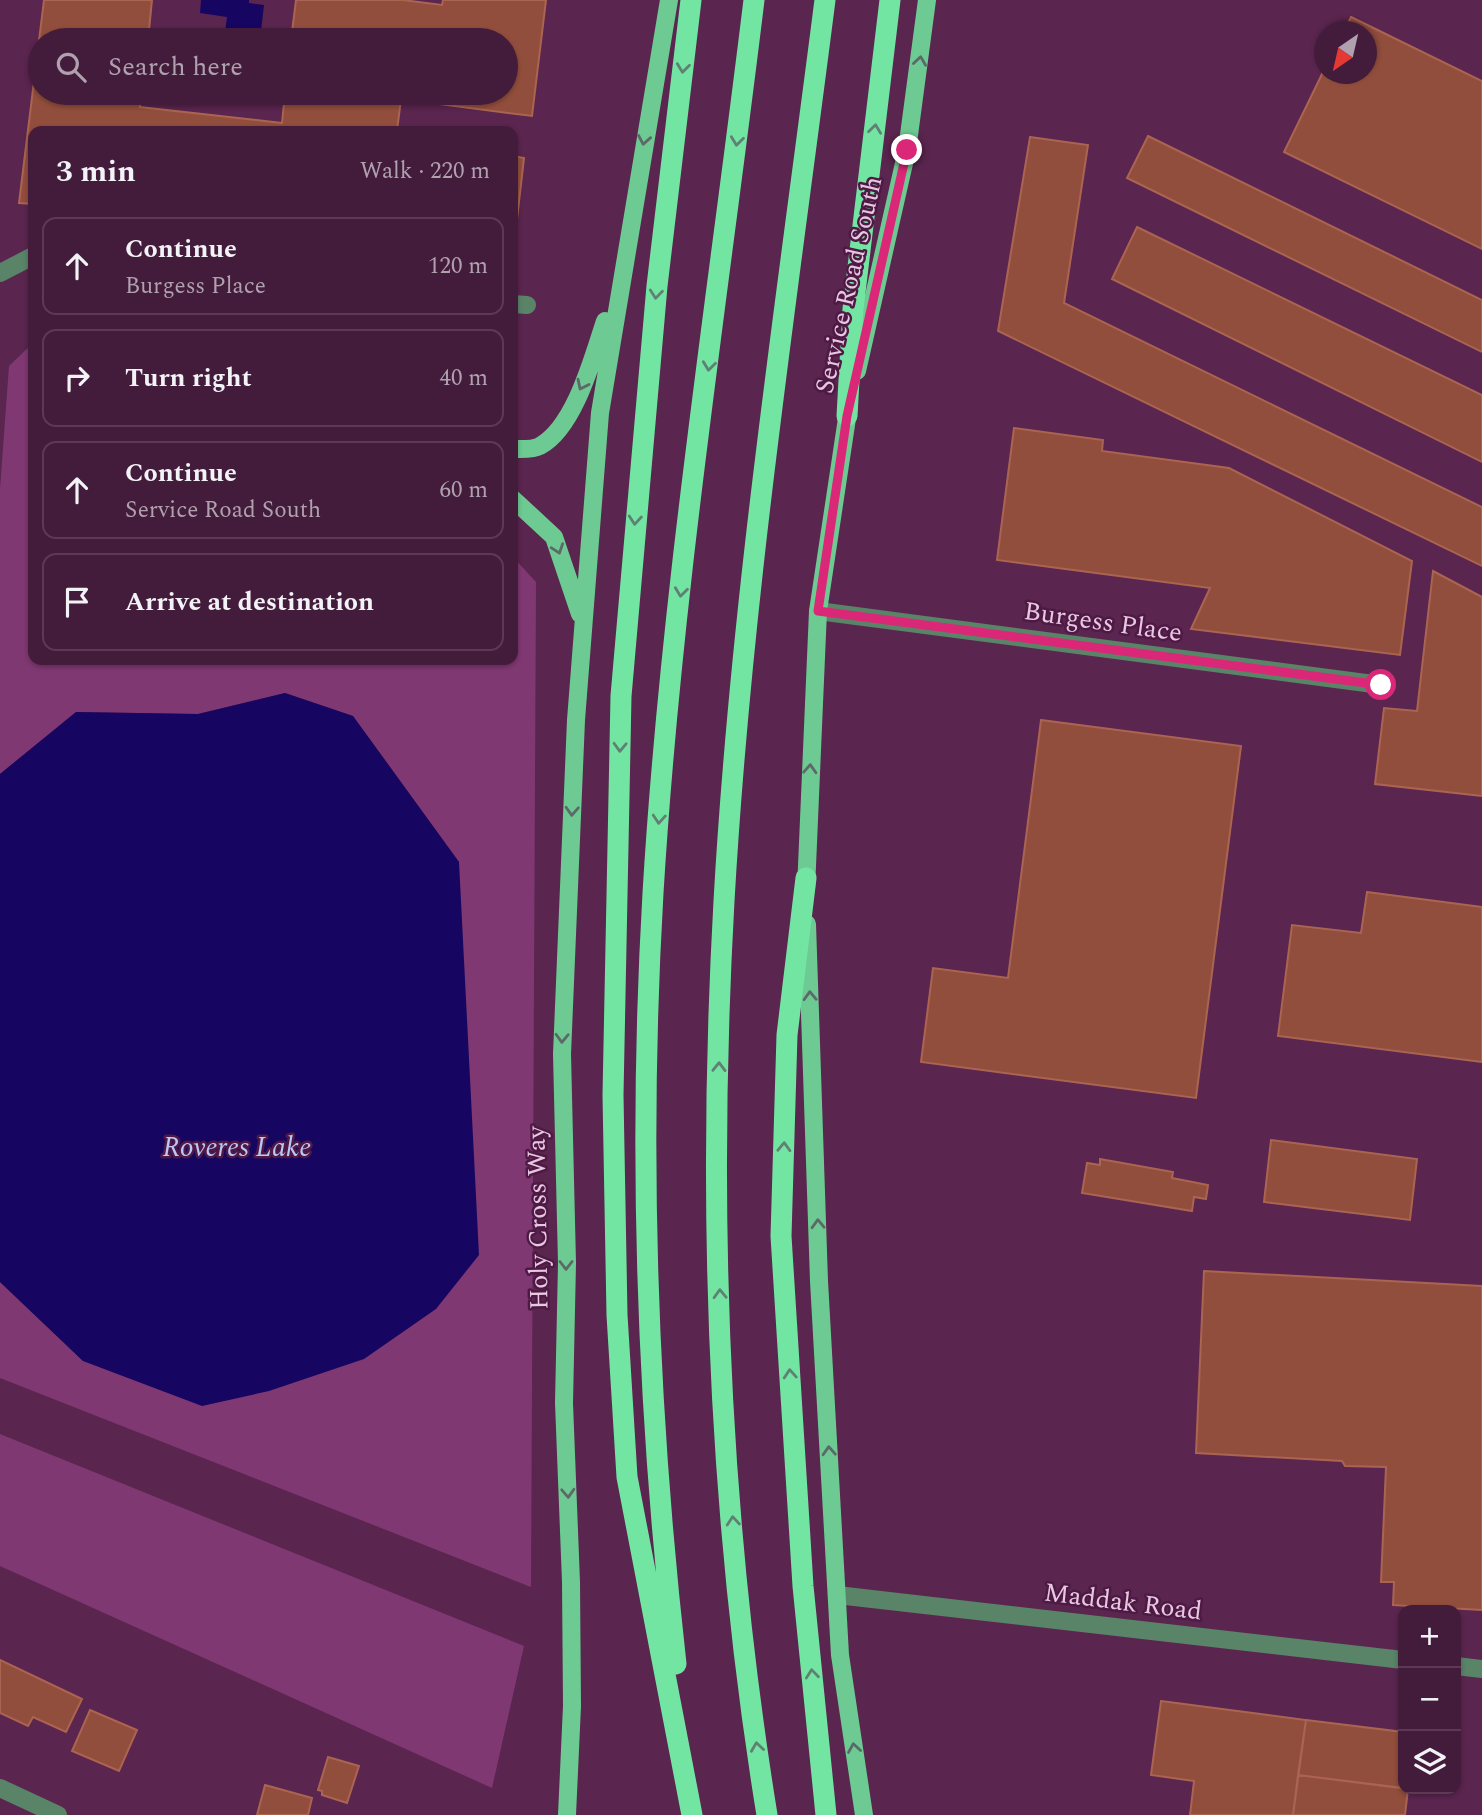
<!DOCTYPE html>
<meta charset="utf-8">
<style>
:root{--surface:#441c3b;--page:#4b2542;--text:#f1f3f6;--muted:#afa1af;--line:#5c3a55}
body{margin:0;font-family:Spectral,serif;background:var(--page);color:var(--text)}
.controls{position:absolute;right:21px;bottom:21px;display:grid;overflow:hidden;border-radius:14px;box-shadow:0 2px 5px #0004}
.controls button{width:63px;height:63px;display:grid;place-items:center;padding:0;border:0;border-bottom:2px solid var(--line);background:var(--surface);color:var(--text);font:35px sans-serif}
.compass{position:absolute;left:1314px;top:21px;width:63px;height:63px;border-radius:50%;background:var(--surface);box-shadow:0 2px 5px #0004;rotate:214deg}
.stop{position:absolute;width:21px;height:21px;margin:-16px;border:5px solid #db2777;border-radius:50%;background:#fff}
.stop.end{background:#db2777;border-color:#fff;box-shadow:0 2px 7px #0008}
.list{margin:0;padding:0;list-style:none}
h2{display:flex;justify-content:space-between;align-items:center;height:91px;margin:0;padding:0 28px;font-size:30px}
h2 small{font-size:23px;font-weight:400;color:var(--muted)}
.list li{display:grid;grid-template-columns:46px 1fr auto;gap:21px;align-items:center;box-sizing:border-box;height:98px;margin:0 14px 14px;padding:0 14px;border:2px solid var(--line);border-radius:14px}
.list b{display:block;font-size:26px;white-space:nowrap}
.list p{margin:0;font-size:23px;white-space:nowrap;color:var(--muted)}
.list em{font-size:23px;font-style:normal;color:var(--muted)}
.icon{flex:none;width:38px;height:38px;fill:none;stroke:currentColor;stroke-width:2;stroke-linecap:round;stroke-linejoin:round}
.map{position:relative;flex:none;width:1482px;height:1815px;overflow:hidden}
.search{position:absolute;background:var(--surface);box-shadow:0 2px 5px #0004;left:28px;top:28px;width:490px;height:77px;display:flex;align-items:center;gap:18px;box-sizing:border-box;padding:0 24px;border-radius:38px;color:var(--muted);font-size:26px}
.panel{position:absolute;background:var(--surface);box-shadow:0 2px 5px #0004;left:28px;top:126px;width:490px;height:539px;border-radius:14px}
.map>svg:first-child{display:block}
.green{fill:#803872}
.water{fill:#160661}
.building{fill:#924e3c;stroke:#ab6451;stroke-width:2}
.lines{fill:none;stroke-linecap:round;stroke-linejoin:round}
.minor{stroke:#598468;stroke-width:18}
.major{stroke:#6dca92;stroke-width:18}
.highway{stroke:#73e5a2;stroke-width:21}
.oneway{stroke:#5c6968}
.oneway2{stroke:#608074}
.route{stroke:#db2777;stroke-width:9}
.labels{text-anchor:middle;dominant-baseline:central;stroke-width:5;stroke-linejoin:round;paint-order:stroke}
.street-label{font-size:26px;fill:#e8c8e0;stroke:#4e1a45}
.water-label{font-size:28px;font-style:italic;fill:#bcc6f7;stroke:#4e1a45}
</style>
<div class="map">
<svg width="1482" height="1815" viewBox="0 0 1482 1815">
<rect width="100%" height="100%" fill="#5a254f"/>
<path class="green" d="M33,343V660H118L122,663L513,660V557L536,582L531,1587L0,1378V1282L83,1361L459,862L353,716L285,693L198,714L76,712L0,774V489L9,366Z
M0,1434L524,1646L492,1788L0,1566Z"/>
<path class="water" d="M201,0H249V3L264,5L260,40H224L227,17L200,13Z
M285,693L353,716L459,862L479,1255L436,1309L364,1359L269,1391L202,1406L83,1361L0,1282V774L76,712L198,714Z"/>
<path class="building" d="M44,0H152L148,40H40V93H141L140,107L282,123L285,93H506V40H291L296,0H403L442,5L443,0H546L532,116L401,99L397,131H33V204L19,203Z
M1351,17L1482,81V249L1284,152L1324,70V74H1366V32H1344Z
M1148,136L1482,300V352L1127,178Z
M1030,137L1088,145L1064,303L1482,507V566L998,331Z
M513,156L524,158L516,228H513Z
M1137,227L1482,395V462L1112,279Z
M1014,428L1103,440L1102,451L1229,468L1412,561L1400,655L1191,629L1210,588L997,560Z
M1433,571L1482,597V796L1375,784L1384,708L1417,711Z
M1041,720L1241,746L1196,1098L921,1062L933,968L1008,978Z
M1367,892L1482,907V1062L1278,1036L1292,925L1361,933Z
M1271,1140L1417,1159L1410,1220L1264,1202Z
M1100,1159L1173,1172L1172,1178L1208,1185L1206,1199L1194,1197L1192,1211L1082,1193L1087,1163L1100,1165Z
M1204,1271L1482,1286V1610L1393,1605L1394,1582H1381L1386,1467L1345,1466L1342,1461L1196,1453Z
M0,1660L82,1699L66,1732L33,1717L28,1726L0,1713Z
M1161,1701L1306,1720L1293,1815H1190L1194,1781L1151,1775Z
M90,1710L137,1730L119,1771L72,1751Z
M1306,1720L1403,1732V1788L1298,1775Z
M328,1757L359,1766L347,1803L322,1795V1791L318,1790Z
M1298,1775L1408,1789L1405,1815H1293Z
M265,1785L312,1798L308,1815H257Z"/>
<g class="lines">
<path class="minor" d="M0,273L33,256
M513,304L527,305
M818,611L1381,685
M837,1595L1403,1660
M1456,1666L1482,1669
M0,1788L58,1815"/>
<path class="major" d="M857,371L907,150L927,0
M513,449C520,449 533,450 540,446C575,427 593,357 605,321
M513,499L554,537L580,614
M806,889L818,611L849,405
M807,924L819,1281L840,1655L864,1815
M567,1815L572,1706L571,1582L564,1403L567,1263L562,1054L576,720L600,413L669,0"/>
<path class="highway" d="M691,0L657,286L621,696L613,1095L617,1315L627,1477L692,1815
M847,416L853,309L890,0
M806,878L787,1035L781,1236L803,1586L826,1815
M676,1664C647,1408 638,1150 653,893C671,594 718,297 754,0
M767,1815C718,1514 707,1205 724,901C741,600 787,299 825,0"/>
</g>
<defs><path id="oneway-chevron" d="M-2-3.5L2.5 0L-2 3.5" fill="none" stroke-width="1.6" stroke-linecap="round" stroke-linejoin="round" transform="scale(1.75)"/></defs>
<g class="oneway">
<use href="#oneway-chevron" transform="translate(920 61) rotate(-82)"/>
<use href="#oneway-chevron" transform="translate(644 140) rotate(100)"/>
<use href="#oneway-chevron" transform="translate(582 385) rotate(116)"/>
<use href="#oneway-chevron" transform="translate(558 549) rotate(71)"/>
<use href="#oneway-chevron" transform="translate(810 769) rotate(-87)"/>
<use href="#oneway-chevron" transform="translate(572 811) rotate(93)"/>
<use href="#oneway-chevron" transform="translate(810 996) rotate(-92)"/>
<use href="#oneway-chevron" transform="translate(562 1038) rotate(92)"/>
<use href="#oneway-chevron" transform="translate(818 1224) rotate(-92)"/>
<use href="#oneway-chevron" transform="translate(566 1265) rotate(90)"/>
<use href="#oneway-chevron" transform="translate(829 1451) rotate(-93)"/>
<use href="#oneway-chevron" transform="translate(568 1493) rotate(87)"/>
<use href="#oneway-chevron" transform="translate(854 1748) rotate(-99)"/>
</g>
<g class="oneway2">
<use href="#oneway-chevron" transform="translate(683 68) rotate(97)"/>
<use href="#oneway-chevron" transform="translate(875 129) rotate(-83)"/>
<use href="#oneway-chevron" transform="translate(737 141) rotate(97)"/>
<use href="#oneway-chevron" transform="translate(656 294) rotate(96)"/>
<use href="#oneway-chevron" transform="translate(709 366) rotate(97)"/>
<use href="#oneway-chevron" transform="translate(635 520) rotate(95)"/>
<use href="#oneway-chevron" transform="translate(681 592) rotate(97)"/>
<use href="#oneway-chevron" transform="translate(620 747) rotate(92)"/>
<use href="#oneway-chevron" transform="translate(659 819) rotate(94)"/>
<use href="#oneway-chevron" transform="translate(719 1067) rotate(-89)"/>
<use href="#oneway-chevron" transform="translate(784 1147) rotate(-88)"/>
<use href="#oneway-chevron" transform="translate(720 1294) rotate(-92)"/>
<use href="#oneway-chevron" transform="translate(790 1374) rotate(-94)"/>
<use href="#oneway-chevron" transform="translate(733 1521) rotate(-95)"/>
<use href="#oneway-chevron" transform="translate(812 1674) rotate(-96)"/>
<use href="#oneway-chevron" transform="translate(757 1747) rotate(-98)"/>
</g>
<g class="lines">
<path class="route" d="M907,150L847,416L818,611L1381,685"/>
</g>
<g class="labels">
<g class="street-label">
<text transform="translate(849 285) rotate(-77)">Service Road South</text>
<text transform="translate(1103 622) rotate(8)">Burgess Place</text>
<text transform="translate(538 1218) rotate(-91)">Holy Cross Way</text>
<text transform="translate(1123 1602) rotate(7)">Maddak Road</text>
</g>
<g class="water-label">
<text x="237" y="1147">Roveres Lake</text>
</g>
</g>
</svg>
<div class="controls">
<button>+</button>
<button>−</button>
<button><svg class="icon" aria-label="layers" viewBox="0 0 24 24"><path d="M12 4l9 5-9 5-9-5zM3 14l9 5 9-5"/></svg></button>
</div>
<svg class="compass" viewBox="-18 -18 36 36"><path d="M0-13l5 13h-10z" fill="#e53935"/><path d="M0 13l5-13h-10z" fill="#afa1af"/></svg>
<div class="stop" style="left:1381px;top:685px"></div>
<div class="stop end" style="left:907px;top:150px"></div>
<div class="search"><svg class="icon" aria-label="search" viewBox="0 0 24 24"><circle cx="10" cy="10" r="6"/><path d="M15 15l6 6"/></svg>Search here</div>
<section class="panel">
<h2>3 min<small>Walk · 220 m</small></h2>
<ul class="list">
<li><svg class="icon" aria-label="ahead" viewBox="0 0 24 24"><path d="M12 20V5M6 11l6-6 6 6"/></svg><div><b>Continue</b><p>Burgess Place</p></div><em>120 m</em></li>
<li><svg class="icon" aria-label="right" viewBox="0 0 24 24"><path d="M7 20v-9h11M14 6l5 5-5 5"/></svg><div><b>Turn right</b></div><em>40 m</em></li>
<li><svg class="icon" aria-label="ahead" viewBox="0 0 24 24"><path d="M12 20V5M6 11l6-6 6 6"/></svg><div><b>Continue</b><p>Service Road South</p></div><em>60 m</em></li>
<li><svg class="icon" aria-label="arrive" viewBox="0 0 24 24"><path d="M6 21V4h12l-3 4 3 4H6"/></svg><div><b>Arrive at destination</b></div></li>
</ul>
</section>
</div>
